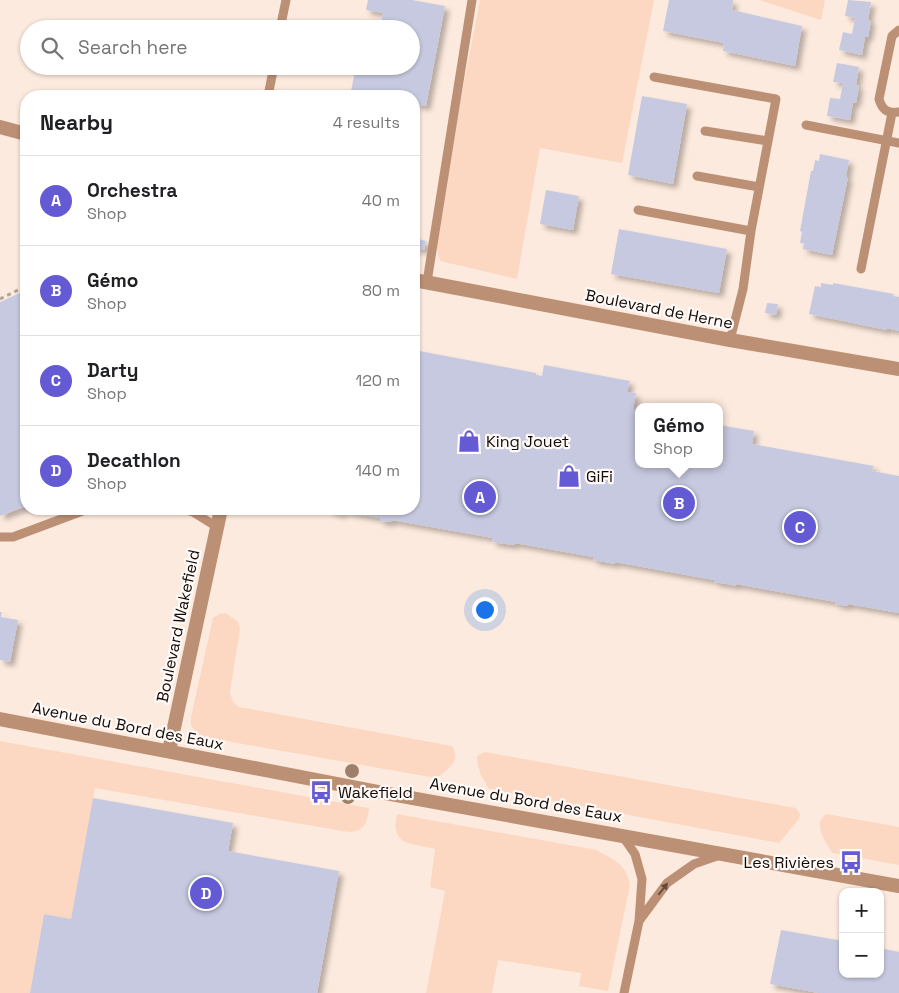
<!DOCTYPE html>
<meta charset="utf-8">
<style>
:root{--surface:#fff;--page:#f2f2f2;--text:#202124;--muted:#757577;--line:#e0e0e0;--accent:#645bd4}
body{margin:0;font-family:"Space Grotesk",sans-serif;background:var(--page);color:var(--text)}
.controls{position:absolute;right:15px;bottom:15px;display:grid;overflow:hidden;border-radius:10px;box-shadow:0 1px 4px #0004}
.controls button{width:45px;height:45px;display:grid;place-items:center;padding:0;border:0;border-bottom:1px solid var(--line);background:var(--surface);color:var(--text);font:25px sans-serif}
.you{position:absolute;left:484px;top:609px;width:18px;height:18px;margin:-12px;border:4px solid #fff;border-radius:50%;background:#1a73e8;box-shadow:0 0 0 8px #1a73e833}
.badge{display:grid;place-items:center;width:32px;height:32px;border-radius:50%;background:var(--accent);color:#fff;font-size:16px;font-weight:700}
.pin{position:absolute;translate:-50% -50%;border:2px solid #fff;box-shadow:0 1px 5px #0006}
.popup{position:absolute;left:635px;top:403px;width:88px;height:65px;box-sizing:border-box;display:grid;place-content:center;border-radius:10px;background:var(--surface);filter:drop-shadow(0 1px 4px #0005);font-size:16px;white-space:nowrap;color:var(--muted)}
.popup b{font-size:19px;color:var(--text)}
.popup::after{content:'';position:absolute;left:50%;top:100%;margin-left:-10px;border:10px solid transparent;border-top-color:var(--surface)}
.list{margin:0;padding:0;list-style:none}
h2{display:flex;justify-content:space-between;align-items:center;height:65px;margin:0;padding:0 20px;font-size:21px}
h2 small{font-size:16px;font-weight:400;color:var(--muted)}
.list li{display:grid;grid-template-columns:32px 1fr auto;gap:15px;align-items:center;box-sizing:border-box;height:90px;padding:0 20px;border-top:1px solid var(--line)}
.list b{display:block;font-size:19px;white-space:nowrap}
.list p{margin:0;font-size:16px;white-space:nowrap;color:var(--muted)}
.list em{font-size:16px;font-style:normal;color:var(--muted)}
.icon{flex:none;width:28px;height:28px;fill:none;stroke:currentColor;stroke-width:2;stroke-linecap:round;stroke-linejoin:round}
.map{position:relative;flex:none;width:899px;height:993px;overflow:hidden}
.search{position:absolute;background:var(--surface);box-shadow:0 1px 4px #0004;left:20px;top:20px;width:400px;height:55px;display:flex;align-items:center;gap:12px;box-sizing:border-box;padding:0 18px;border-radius:28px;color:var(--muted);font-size:19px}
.panel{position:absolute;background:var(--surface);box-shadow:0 1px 4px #0004;left:20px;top:90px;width:400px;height:425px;border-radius:20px}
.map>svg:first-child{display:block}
.green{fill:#fcd8c2}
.building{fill:#c7c9e0;filter:url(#shadow)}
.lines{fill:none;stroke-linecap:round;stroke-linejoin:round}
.path{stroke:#b3a39a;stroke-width:3;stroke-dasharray:4 4;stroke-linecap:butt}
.service{stroke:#bc9074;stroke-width:9}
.minor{stroke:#bc9074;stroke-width:14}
.tertiary{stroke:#bc9074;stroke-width:14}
.tree{fill:#9d7f6a}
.oneway{fill:#664c3d}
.labels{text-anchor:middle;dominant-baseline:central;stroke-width:4.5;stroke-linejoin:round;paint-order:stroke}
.street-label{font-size:16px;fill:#110906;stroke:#fffaf7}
.poi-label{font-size:16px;fill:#110906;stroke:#fffaf7;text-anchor:start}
</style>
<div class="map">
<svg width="899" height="993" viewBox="0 0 899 993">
<defs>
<filter id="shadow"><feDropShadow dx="4.5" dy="4.5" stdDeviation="2.5" flood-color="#0004"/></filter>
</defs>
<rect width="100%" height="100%" fill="#fdeade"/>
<path class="green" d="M480,0H654L622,163L540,148L517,279L440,261L434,237Z
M759,0H825L821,20Z
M226,613L238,622L240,629L230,692L233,702L239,707L452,746C462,760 447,771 436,778L198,736L191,725V717L213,618L219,614Z
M0,741L369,808C367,823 365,832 348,832L95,788L71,919L44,914L30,993H0Z
M485,752L796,808L800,814L799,819L779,843L489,789C482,778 477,769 477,756Z
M397,814L596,850C614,860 626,863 630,885L608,991L579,986L581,973L498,960L492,993H426L445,891L430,887L435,849C410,843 390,846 397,814Z
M827,814L899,827V865L832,853C826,842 811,822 827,814Z"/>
<path class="building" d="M368,0H412L445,6L426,106L414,104V96H350L356,66H411V29H380L383,13L366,10Z
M669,0H733L732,10L802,26L795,66L723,51L724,43L663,31Z
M848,0L871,2L868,20H871L868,37H865L862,55L839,50L843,32L852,34L855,18L845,16Z
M837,63L859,67L856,85L859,86L856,103L853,102L850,120L827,116L830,98L840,99L843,83L833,82Z
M642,96L687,104L673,184L628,175Z
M820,154L849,160L846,177H848L832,255L803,249L804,243H800L802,232L800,231L811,171H813L815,160L819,161Z
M546,190L579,196L573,230L540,224Z
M619,229L727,249L719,293L611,274Z
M415,238L426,241L424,250L414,248Z
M821,283L833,285V283L894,294L893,296L899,297V331L887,328V330L809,314L815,286L821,287Z
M26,290V506L0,516V302Z
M767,303L778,304L776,315L765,313Z
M414,350L536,373V375L542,376L544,365L630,381L627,392L636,393L633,409L639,410V464H719V425L754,431L752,444L874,466L872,471L899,476V613L848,604V606L835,604L836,602L736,584V586L727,584L714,582V580L615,562V564L605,562L593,560V557L515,543L514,545L492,542L493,538L392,520L391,522L380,521V518L343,511L342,514L329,511L330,509H414Z
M0,612H2L1,617L18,620L10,662L0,660Z
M93,798L233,823L228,851L339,871L317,993H30L44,914L71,919Z
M781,930L843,941V974H880V948L899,952V993H819L770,984Z"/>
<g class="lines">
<path class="path" d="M0,299L26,286"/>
<path class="service" d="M280,29L286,0
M899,30L892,36L879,99C882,110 888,114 899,112
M654,77L776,99L751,231L743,289L730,340
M268,96L274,66
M806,125L899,143
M705,131L768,141
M697,176L759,187
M638,210L751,231
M861,269L892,113
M427,282L472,0
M182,509L193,512L217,527
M0,537H13L88,509
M621,834L635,854L642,879L639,921L624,993
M639,921L667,883L694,864L720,855"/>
<path class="minor" d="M0,127L26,134
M414,280L730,340L899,369
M169,751L221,509"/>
<path class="tertiary" d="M0,719L384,793L899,886"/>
</g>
<g class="tree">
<circle cx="352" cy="771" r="7"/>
<circle cx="348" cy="797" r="7"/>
</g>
<defs><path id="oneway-solid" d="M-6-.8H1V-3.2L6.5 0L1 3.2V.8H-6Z" transform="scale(1.25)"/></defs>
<use class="oneway" href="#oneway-solid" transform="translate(663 889) rotate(-52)"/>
<defs>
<symbol id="shop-bare" viewBox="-9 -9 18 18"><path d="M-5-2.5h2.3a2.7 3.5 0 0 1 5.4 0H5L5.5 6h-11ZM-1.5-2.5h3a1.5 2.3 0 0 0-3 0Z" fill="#645bd4" stroke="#fffaf7" stroke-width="2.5" paint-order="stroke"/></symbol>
<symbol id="bus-bare" viewBox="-9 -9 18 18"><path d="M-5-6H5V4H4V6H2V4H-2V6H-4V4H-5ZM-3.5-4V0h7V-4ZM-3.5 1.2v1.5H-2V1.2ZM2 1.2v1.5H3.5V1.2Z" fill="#645bd4" stroke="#fffaf7" stroke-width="2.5" paint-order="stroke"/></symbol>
</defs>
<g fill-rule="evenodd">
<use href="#shop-bare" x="453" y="425" width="32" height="32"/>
<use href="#shop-bare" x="553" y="460" width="32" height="32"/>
<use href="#bus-bare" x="305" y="776" width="32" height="32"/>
<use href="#bus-bare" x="835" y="846" width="32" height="32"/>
</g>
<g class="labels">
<g class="street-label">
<text transform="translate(659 309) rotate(11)">Boulevard de Herne</text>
<text transform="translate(178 626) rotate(-78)">Boulevard Wakefield</text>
<text transform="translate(128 726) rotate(11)">Avenue du Bord des Eaux</text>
<text transform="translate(526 800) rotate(10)">Avenue du Bord des Eaux</text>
</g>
<g class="poi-label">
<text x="486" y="441">King Jouet</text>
<text x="586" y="476">GiFi</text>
<text x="338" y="792">Wakefield</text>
<text x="834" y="862" text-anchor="end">Les Rivières</text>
</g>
</g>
</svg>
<div class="controls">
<button>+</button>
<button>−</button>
</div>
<div class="you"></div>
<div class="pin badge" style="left:480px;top:497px">A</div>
<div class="pin badge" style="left:679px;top:503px">B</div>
<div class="popup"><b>Gémo</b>Shop</div>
<div class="pin badge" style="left:800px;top:527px">C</div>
<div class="pin badge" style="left:206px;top:893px">D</div>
<div class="search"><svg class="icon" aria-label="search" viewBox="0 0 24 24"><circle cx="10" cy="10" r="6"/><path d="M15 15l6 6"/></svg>Search here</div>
<section class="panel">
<h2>Nearby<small>4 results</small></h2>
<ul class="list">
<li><span class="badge">A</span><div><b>Orchestra</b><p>Shop</p></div><em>40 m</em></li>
<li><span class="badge">B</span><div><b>Gémo</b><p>Shop</p></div><em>80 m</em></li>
<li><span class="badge">C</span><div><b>Darty</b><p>Shop</p></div><em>120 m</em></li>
<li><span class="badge">D</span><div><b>Decathlon</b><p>Shop</p></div><em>140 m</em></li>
</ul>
</section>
</div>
